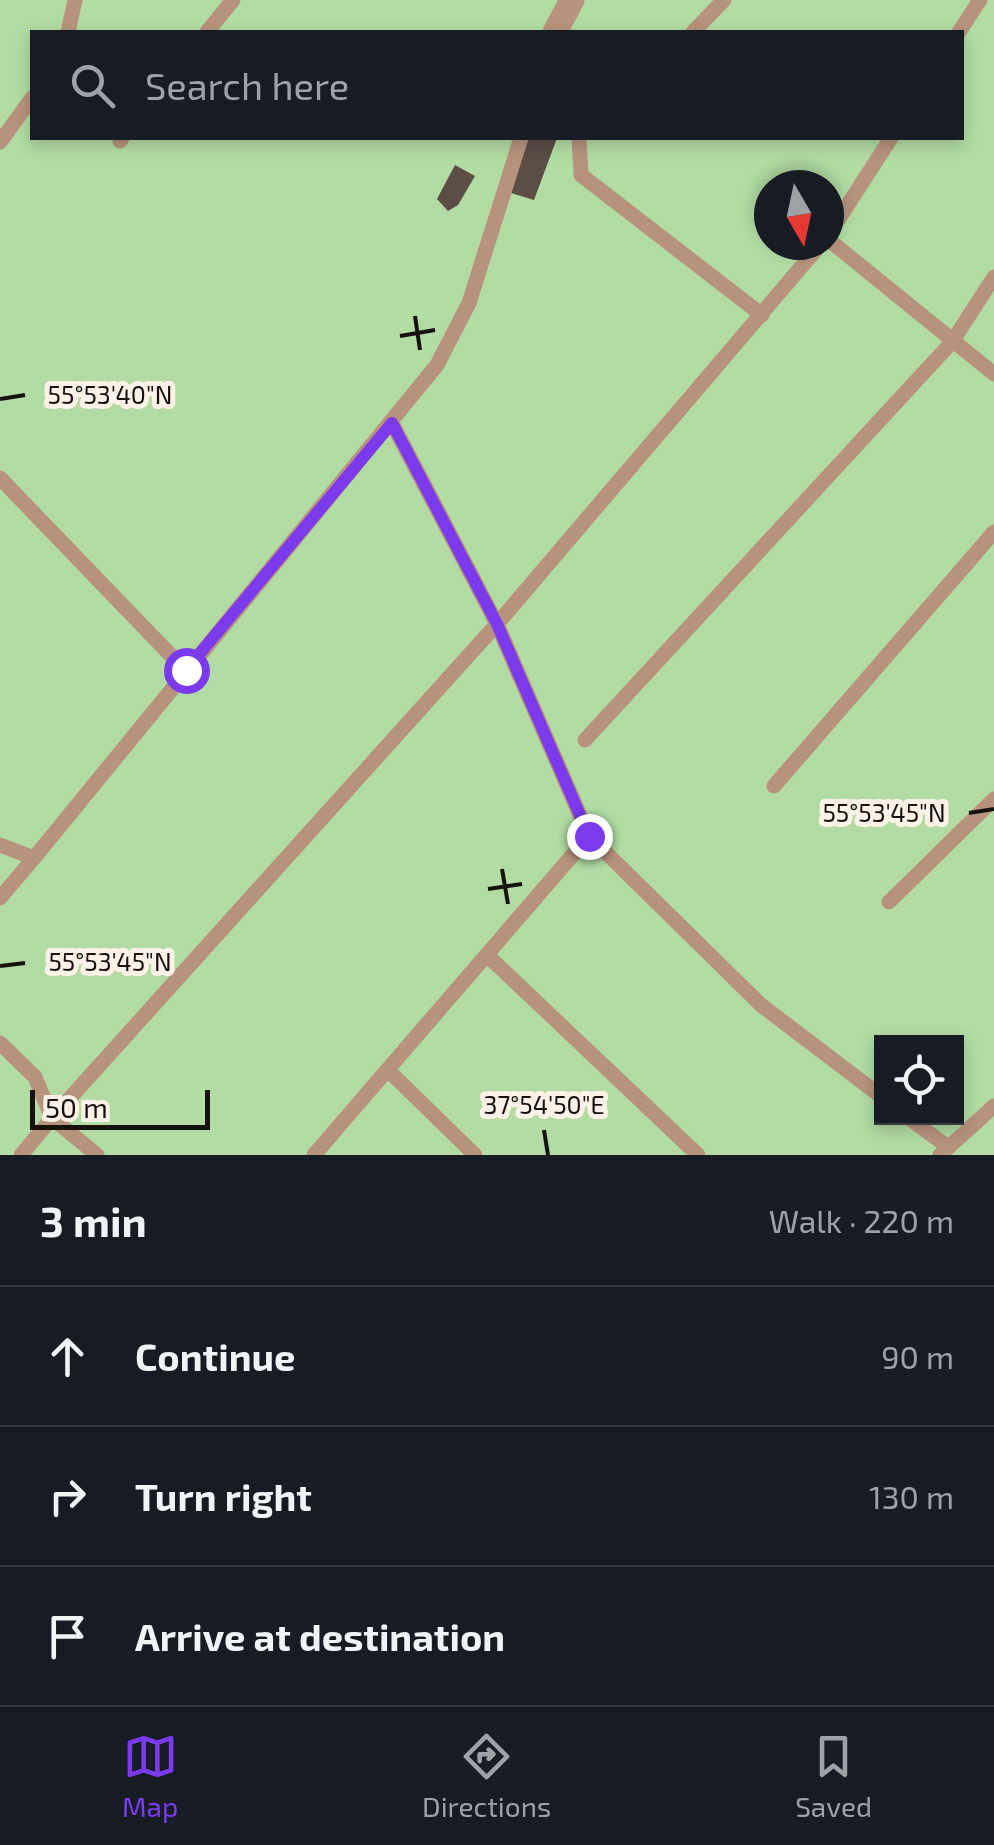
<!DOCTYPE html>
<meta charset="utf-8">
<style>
:root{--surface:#171b24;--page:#20242c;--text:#f1f3f6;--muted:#9ea1a6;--line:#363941;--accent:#7c3aed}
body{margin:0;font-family:"Exo 2",sans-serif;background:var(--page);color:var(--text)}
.controls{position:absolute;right:30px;bottom:30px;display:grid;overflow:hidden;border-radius:0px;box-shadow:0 5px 15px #0003}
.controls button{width:90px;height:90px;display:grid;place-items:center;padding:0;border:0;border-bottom:2px solid var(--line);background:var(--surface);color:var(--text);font:50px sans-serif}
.compass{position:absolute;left:754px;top:170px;width:90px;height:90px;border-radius:50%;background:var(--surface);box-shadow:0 5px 15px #0003;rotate:171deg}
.scale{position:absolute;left:30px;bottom:25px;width:180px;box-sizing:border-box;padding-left:10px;border:5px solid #16110d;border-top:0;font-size:28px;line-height:35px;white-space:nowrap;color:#16110d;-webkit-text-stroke:8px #fef2e8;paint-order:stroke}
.stop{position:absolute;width:30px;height:30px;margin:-22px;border:8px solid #7c3aed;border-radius:50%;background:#fff}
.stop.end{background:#7c3aed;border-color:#fff;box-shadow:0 2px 10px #0008}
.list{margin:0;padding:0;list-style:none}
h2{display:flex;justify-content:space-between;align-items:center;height:130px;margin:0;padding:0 40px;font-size:42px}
h2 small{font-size:32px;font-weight:400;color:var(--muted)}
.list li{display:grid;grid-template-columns:65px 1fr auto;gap:30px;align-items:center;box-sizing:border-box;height:140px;padding:0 40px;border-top:2px solid var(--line)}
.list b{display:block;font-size:38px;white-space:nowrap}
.list em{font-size:32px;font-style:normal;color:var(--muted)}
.icon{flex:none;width:55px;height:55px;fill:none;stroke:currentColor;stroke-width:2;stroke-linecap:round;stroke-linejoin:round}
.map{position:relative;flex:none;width:994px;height:1155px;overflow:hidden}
.search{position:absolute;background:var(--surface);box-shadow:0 5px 15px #0003;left:30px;right:30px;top:30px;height:110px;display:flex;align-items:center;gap:25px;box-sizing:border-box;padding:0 35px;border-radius:0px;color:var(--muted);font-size:38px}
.sheet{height:550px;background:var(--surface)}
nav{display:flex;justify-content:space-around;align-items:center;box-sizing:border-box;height:140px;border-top:2px solid var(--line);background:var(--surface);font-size:28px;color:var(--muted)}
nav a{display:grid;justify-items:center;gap:5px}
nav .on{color:var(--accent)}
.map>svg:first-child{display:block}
.green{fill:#b2dca4;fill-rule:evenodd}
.building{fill:#5c4d46}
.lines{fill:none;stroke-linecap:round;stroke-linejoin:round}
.lane{stroke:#b7937e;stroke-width:15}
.street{stroke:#b7937e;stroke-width:25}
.route{stroke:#7c3aed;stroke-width:12}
.ticks{fill:none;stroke:#16110d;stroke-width:4}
.ticks-label{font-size:25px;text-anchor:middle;fill:#16110d;stroke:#fef2e8;stroke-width:10;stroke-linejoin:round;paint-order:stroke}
</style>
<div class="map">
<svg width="994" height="1155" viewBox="0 0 994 1155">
<rect width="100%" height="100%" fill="#fef2e8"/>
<path class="green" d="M0,0H994V1155H0ZM32,32H962V138H32ZM769,185H829V245H769ZM882,1042H956V1118H882Z"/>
<path class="building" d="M526,138H557L534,200L511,193Z
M455,165L475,176L458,205L448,211L437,199Z"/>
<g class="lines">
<path class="lane" d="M68,32L75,0
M207,32L233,0
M693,32L724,0
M959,32L980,0
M579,138L581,175L762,315
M120,141L122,138
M0,142L32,98
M829,234L891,138
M829,240L994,374
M392,423L497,624L589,836L761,1005L882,1097
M0,478L185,670
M585,740L952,342L994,277
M774,786L994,532
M0,845L34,858L437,365L469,303L521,138
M0,898L34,858
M889,902L994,799
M488,956L698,1155
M0,1043L35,1077L52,1118L21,1155
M390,1072L475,1155
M909,1118L948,1147
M97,1155L52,1118L497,624L820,245
M314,1155L589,836
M940,1155L994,1106"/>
<path class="street" d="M555,32L572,0"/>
</g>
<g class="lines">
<path class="route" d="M186,670L392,423L497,624L589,836"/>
</g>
<path class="ticks" d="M415,316L420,350M400,336L435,330M0,399L25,395M969,813L994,809M502,869L508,904M488,889L522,884M0,966L25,963M544,1130L548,1155"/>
<g class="ticks-label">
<text x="110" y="404">55°53'40"N</text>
<text x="884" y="822">55°53'45"N</text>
<text x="110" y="971">55°53'45"N</text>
<text x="544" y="1114">37°54'50"E</text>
</g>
</svg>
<div class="controls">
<button><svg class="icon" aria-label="locate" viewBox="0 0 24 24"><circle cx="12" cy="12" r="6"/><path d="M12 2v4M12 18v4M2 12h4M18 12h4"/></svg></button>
</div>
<svg class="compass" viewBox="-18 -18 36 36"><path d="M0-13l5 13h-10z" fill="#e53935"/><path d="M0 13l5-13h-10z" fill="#9ea1a6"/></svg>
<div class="scale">50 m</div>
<div class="stop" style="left:186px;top:670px"></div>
<div class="stop end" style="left:589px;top:836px"></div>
<div class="search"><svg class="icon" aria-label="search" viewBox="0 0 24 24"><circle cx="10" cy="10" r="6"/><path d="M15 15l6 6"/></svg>Search here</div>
</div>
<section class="sheet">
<h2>3 min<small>Walk · 220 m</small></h2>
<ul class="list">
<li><svg class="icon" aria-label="ahead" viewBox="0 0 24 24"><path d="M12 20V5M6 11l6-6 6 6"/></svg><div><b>Continue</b></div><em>90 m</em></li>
<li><svg class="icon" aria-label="right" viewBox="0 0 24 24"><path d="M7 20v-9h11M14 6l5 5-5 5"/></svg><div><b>Turn right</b></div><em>130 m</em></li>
<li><svg class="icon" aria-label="arrive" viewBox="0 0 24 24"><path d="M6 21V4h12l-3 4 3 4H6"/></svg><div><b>Arrive at destination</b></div></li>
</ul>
</section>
<nav>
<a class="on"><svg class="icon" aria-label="map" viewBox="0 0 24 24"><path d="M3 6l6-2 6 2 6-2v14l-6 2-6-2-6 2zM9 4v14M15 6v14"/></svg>Map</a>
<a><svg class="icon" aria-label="directions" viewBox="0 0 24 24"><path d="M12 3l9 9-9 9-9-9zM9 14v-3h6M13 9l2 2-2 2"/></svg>Directions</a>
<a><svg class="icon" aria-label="saved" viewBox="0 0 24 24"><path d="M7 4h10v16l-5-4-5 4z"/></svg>Saved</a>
</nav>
